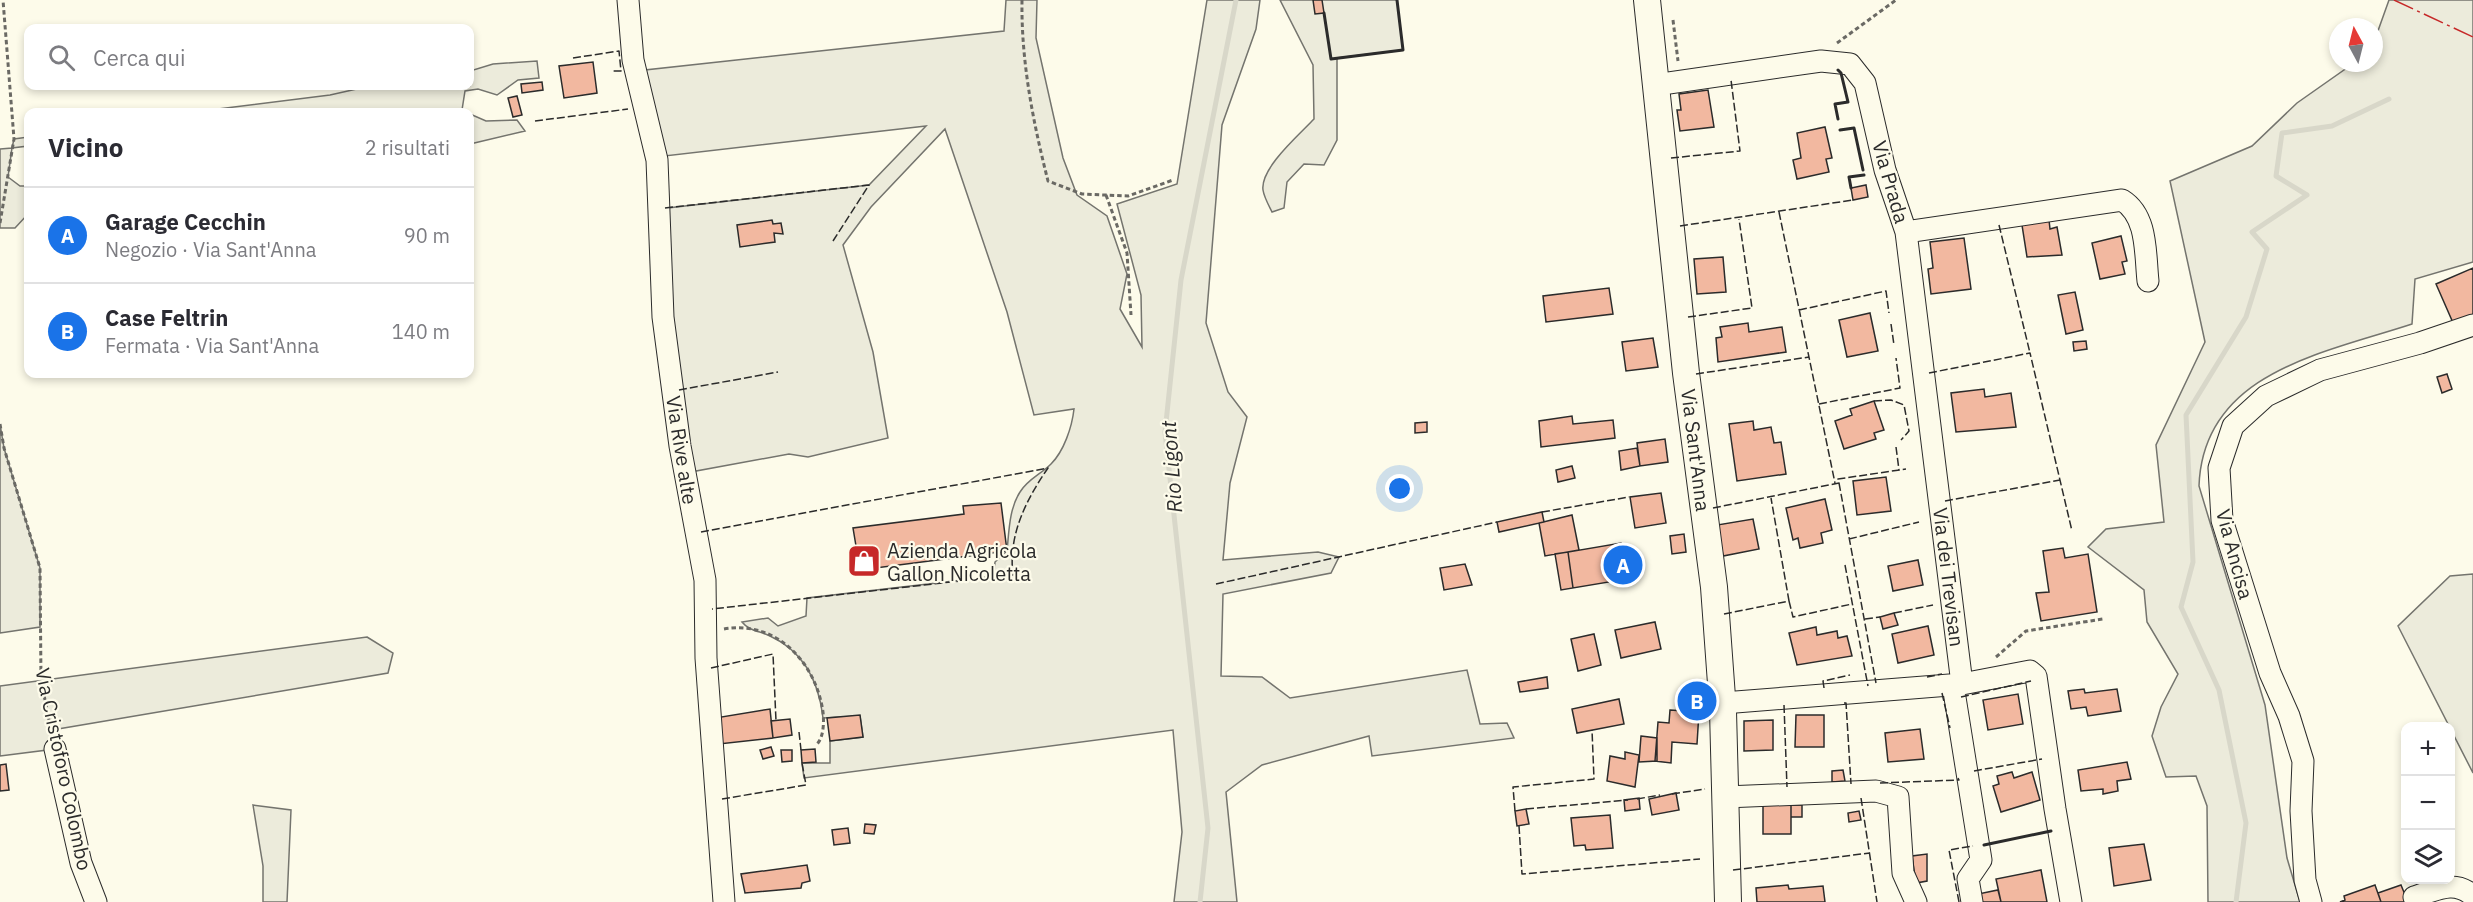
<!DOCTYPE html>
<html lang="it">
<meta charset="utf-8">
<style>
:root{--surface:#fff;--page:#f7f7f7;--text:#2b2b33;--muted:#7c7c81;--line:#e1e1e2;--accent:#1a73e8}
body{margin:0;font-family:"IBM Plex Sans",sans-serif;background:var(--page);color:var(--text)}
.controls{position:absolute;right:18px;bottom:18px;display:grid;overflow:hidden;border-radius:12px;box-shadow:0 3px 9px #0003}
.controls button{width:54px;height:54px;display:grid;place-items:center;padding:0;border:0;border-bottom:2px solid var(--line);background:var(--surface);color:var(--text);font:30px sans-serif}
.compass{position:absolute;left:2329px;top:18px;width:54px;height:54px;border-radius:50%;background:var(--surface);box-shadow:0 3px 9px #0003;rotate:353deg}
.you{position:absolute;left:1400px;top:489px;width:21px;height:21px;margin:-15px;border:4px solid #fff;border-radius:50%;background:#1a73e8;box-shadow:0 0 0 9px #1a73e833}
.badge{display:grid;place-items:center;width:39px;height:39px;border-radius:50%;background:var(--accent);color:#fff;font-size:20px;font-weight:700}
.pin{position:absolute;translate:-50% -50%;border:3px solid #fff;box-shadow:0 2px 6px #0006}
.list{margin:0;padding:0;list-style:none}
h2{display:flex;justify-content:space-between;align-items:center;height:78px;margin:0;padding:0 24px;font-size:26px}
h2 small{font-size:20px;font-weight:400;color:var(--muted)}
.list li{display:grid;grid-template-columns:39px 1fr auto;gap:18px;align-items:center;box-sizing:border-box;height:96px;padding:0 24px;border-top:2px solid var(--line)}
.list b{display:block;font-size:22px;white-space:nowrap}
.list p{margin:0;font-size:20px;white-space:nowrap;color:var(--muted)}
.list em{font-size:20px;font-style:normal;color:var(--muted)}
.icon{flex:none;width:33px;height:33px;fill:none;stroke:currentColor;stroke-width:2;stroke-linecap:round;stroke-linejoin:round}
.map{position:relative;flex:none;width:2473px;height:902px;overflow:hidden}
.search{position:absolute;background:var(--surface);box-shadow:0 3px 9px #0003;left:24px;top:24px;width:450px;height:66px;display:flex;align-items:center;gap:15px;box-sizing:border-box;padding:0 21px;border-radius:12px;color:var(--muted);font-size:22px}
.panel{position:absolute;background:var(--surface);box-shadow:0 3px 9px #0003;left:24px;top:108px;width:450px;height:270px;border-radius:12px}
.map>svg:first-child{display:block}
.green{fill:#ecebdb;stroke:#74746e;stroke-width:1.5}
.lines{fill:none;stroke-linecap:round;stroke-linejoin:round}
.stream{stroke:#d8d7c9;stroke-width:5}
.building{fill:#f2b8a0;stroke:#2b2b2b;stroke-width:1.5}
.minor-casing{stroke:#2b2b2b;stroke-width:23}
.major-casing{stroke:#2b2b2b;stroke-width:28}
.path{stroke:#6a6964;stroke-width:3;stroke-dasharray:4.5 3;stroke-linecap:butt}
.minor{stroke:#fdfbea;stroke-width:21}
.major{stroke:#fdfbea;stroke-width:26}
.fence{stroke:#2b2b2b;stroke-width:1.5;stroke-dasharray:8 3;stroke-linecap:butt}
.wall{stroke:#2b2b2b;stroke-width:3}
.power{stroke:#c62828;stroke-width:1.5;stroke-dasharray:21 4.5 3 4.5;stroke-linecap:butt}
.labels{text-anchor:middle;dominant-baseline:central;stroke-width:4.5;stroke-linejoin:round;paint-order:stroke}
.street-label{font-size:20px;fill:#2b2b2b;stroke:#fdfbea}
.poi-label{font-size:20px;fill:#2b2b2b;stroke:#fdfbea;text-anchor:start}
.water-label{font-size:21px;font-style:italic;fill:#2b2b2b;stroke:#fdfbea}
</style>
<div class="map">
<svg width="2473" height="902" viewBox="0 0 2473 902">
<rect width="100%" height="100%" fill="#fdfbea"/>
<path class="green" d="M1006,0H1037L1036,38L1063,158L1077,195L1107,216L1127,274L1120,309L1142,347L1141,295L1117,204L1177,184L1207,0H1260L1256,29L1222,125L1206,323L1228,392L1247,417L1230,483L1223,560L1318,552L1339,557L1331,573L1223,594L1221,676L1262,677L1290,698L1467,670L1480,724L1507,723L1514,738L1372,756L1369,736L1262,765L1226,792L1237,902H1174L1182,832L1173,730L804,778L802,763H830V741L863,737L860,716L823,718C819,682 805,652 770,636C760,631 749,631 742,622L768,618L778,626L806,616L807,598L997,576L994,575L995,562L1007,551C1009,532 1009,509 1020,492C1028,479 1040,475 1051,464C1064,451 1072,427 1074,409L1034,415L1007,312L945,129L871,207L843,245L873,352L888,438L808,457L789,454L685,473L659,209L869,185L926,126L656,157L636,71L1004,31Z
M1280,0H1397L1403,50L1337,58V140L1324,165L1304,164L1287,182L1284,208L1272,212C1269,206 1264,197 1263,190C1260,168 1300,134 1314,119L1313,65Z
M2389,0H2473V262L2415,279L2412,324C2324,353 2203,372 2199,486L2265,705L2287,858L2300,902H2208L2207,806L2196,776L2166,777L2152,736L2161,707L2178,674L2147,622L2144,590L2088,547L2106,529L2164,522L2156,445L2205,342L2170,181L2252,146L2297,103L2354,63H2374V42Z
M537,61L539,78L518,80L497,95L478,89L465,91L462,110L467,112H194L330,95L370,86H470V71L493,64Z
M470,114L486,121L517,120L525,131L470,144Z
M28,137V146L12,148L8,177L20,186H28V214L15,228H0V149L12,148L14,139Z
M0,424L4,448L40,568V627L0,633Z
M2473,574V773L2398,626L2450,576Z
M367,637L393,653L388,673L58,729L52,733L55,749L0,756V686Z
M253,805L291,810L287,902H263V866Z"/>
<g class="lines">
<path class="stream" d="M1200,902L1208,828L1165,432L1181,280L1236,0
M2236,902L2246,823L2219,690L2181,607L2193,562L2186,415L2246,317L2267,249L2252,232L2307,195L2276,176L2282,133L2332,126L2389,99"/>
</g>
<path class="building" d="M1313,0H1322L1324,13L1315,14Z
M593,62L597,93L564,98L559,66Z
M542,82L543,90L522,93L521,84Z
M1708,90L1714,127L1680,131L1677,110H1681L1679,94Z
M517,96L522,115L513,117L508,98Z
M1825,127L1832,158L1826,159L1829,172L1797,179L1793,160L1801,158L1797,133Z
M1866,185L1868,197L1853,200L1851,188Z
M772,220L773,224L781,223L783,234L774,233L775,242L740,247L737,225Z
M2049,220L2050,229L2057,227L2062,255L2027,257L2022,225Z
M2121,236L2127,261L2122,262L2125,274L2100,279L2092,243Z
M1964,238L1971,289L1931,294L1928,269L1933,268L1930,242Z
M1723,257L1726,292L1697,294L1694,259Z
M2473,268V317L2454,325L2436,284Z
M1609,288L1613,314L1546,322L1543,296Z
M2075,292L2083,330L2066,334L2058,295Z
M1870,313L1878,351L1847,357L1839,320Z
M1748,323L1749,332L1782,327L1786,352L1718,362L1716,338L1722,337L1720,327Z
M1653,338L1658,367L1626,371L1622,342Z
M2086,341L2087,349L2074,351L2073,342Z
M2447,374L2452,389L2442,393L2437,377Z
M1984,389L1985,397L2011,393L2016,427L1956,432L1951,393Z
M1874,401L1884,430L1874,433L1876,439L1844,449L1835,421L1852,415L1850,409Z
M1572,416L1573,424L1613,420L1615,438L1541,447L1539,421Z
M1753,421L1754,430L1771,427L1774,443L1781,442L1786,474L1737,481L1729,424Z
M1427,422V432L1415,433V423Z
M1665,439L1668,462L1640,466L1637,443Z
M1637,448L1640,466L1621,470L1619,451Z
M1572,466L1575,478L1558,482L1556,470Z
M1886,477L1891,511L1857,515L1853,481Z
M1661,493L1666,523L1635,528L1630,497Z
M1825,499L1832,530L1821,533L1823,543L1800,548L1798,538L1793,540L1786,508Z
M1001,503L1007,551L860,570L853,528L964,514L963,506Z
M1542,512L1544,522L1499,532L1497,522Z
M1572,515L1579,550L1545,556L1539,523Z
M1753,519L1759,549L1723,556L1717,525Z
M1684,534L1686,552L1672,554L1670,536Z
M1621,543L1627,579L1573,588L1568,552Z
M2063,548L2065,558L2088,554L2097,612L2041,621L2036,593L2049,592L2043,551Z
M1568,552L1573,588L1561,590L1555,554Z
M1918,560L1923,585L1893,591L1888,566Z
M1465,564L1472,585L1444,590L1440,568Z
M1894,613L1898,625L1883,629L1880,617Z
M1655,622L1661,649L1621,658L1615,630Z
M1928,626L1934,655L1898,663L1892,634Z
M1816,627L1817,635L1837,631L1838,638L1847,636L1852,656L1797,665L1789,633Z
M1594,634L1601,665L1578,671L1571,639Z
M1547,677L1548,688L1520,692L1518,682Z
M2084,689L2085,693L2117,689L2121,711L2088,716L2086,707L2071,709L2068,691Z
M2018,694L2023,724L1988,730L1983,700Z
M1619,699L1624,724L1577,733L1572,709Z
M770,709L773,738L719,744L715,718Z
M1670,710L1699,712L1697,744L1672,742L1671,763L1655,761L1658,722L1669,723Z
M860,715L863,737L830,741L827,718Z
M1796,715H1824V747H1795Z
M790,719L792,735L773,738L771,721Z
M1773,720V750L1744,751V721Z
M1920,729L1924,759L1888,762L1885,733Z
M1641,736L1657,738V761L1639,762Z
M771,747L774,756L763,759L760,750Z
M815,749L816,762L802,763L801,750Z
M781,750H792V761L782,762Z
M1625,752L1639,755L1635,787L1607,781L1610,756L1625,759Z
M2127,762L2131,779L2117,781L2118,791L2103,794V789L2081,791L2078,770Z
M6,764L9,790L0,791V765Z
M1843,770L1845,781L1832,782V771Z
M2012,772L2014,778L2032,772L2040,800L2001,812L1993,786L1999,784L1997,776Z
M1676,793L1679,810L1652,815L1649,799Z
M1639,798L1640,809L1625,811L1624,800Z
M1763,805H1791V834H1763Z
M1791,805H1802V817H1791Z
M1526,809L1529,824L1517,826L1515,811Z
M1859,811L1861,820L1849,822L1848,813Z
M1610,815L1613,848L1586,850L1585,845L1574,846L1571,818Z
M865,824L876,825L874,834L864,833Z
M848,828L850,843L834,845L832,830Z
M2144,844L2151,880L2114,886L2109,848Z
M1927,854V881L1916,883L1912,856Z
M807,865L810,881L802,883L801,888L745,893L741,874Z
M2041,870L2047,902H2001L1996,879Z
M1788,885L1789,889L1823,886L1825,902H1757L1756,888Z
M2375,885L2381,902H2340L2345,900L2344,896Z
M2401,885L2408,902H2381L2378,893Z
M1998,890L2001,902H1979L1978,894Z"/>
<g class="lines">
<defs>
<path id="minor" d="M628,0L633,60L657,160L663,317L680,446L705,580L706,658L724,902
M1655,85L1821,61L1850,64L1865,83L1885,170L1906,232L1962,684L1723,703
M1906,232L2122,200C2148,216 2145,254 2148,281
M1962,684L2030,671L2036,676L2055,809L2071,902
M1953,685L1981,860L1968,879L1972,902
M55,749L81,863L96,902
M1725,797L1876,791L1898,797L1903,873L1916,902
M2414,897C2436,890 2455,879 2473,896
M2311,902L2305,880L2301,811L2303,761L2289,716L2270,673L2222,520L2219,468L2233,426L2266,396L2320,370L2420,343L2473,325"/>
<path id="major" d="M1647,0L1686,373L1714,587L1723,711L1728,902"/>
</defs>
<use href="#minor" class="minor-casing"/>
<use href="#major" class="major-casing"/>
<path class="path" d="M1022,0C1021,61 1033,122 1048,181L1082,194L1128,196L1173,180
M1673,20L1678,61
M1837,43L1896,0
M1106,195L1127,253L1131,315
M0,223L14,139L3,0
M0,424L4,448L40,568L41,680L51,730
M724,629C777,620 816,663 823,712C824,721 824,737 817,744
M1996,657L2026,631L2103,619"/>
<use href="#minor" class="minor"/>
<use href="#major" class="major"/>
<path class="fence" d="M573,58L619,51L621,71H613
M535,121L628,109
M1671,158L1740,151L1731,80
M665,208L869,185L833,241
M1779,212L1835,483
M1999,225L2030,353
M1680,226L1853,200
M1799,310L1886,291L1889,313
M1688,317L1752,308L1739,219
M1891,324L1894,345
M1929,373L2030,353L2072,531
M1696,374L1809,357
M679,390L778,372
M1874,401L1891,400L1904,405L1909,431L1901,440
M1819,404L1900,388L1896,358
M1896,447L1899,470
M1839,483L1876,683
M1945,501L2060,480
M1713,508L1839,483L1838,479L1906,469
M1542,512L1629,497
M701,532L1048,468C1026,500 1008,535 1013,575L712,609
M1849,539L1919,522
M1845,565L1868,686
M1216,584L1497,522
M1789,601L1793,617L1852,604
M1894,613L1933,605
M1724,614L1789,601L1771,498
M1865,619L1880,617
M711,668L773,654L776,721
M1927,677L1942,674
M1824,688L1823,681L1850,675
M1942,693L1950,728
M1961,697L2031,681
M1844,703H1846L1851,784
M1784,705L1787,787
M799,732L801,750
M1974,771L2042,759
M1880,783L1959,780L1958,778
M1672,794L1705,789
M1861,798L1877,902
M722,799L806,785L802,763
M1637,799L1660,795
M1526,809L1628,800
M1515,811L1513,787L1594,779L1592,730
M1519,826L1522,874L1700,859
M1733,870L1870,853
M1959,902L1949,850L1973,846"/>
<path class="wall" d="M1324,13L1331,59L1403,50L1397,0
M1838,70L1841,73L1848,102L1835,104L1838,119
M1840,130L1854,128L1863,170
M1851,188L1849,177L1864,175
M1984,845L2051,831"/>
<path class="power" d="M2394,0L2473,37"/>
</g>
<defs>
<symbol id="shop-square" viewBox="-11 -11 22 22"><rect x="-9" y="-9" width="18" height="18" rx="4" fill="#c62828" stroke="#fdfbea"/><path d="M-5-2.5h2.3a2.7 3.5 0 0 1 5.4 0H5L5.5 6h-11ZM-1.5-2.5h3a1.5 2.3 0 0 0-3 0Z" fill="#fff"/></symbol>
</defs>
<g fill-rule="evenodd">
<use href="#shop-square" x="845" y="542" width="38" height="38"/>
</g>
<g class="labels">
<g class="street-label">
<text transform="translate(1891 182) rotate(74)">Via Prada</text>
<text transform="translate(682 450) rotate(81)">Via Rive alte</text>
<text transform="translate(1696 450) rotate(83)">Via Sant'Anna</text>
<text transform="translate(2235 554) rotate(75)">Via Ancisa</text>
<text transform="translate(1949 577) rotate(83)">Via dei Trevisan</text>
<text transform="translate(64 769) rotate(78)">Via Cristoforo Colombo</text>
</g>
<g class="poi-label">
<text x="887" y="550">Azienda Agricola<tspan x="887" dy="23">Gallon Nicoletta</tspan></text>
</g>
<g class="water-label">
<text transform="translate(1171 467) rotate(-94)">Rio Ligont</text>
</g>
</g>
</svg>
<div class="controls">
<button>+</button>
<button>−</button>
<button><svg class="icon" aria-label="layers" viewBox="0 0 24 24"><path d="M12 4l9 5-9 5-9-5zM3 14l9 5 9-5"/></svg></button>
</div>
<svg class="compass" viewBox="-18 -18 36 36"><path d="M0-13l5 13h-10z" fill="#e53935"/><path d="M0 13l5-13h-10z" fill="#7c7c81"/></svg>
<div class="you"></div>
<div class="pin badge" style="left:1623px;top:565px">A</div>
<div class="pin badge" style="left:1697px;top:701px">B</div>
<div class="search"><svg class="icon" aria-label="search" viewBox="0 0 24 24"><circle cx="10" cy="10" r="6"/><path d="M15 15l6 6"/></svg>Cerca qui</div>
<section class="panel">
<h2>Vicino<small>2 risultati</small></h2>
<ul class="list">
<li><span class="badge">A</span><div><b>Garage Cecchin</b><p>Negozio · Via Sant'Anna</p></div><em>90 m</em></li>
<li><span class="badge">B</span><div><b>Case Feltrin</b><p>Fermata · Via Sant'Anna</p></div><em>140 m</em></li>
</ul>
</section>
</div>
